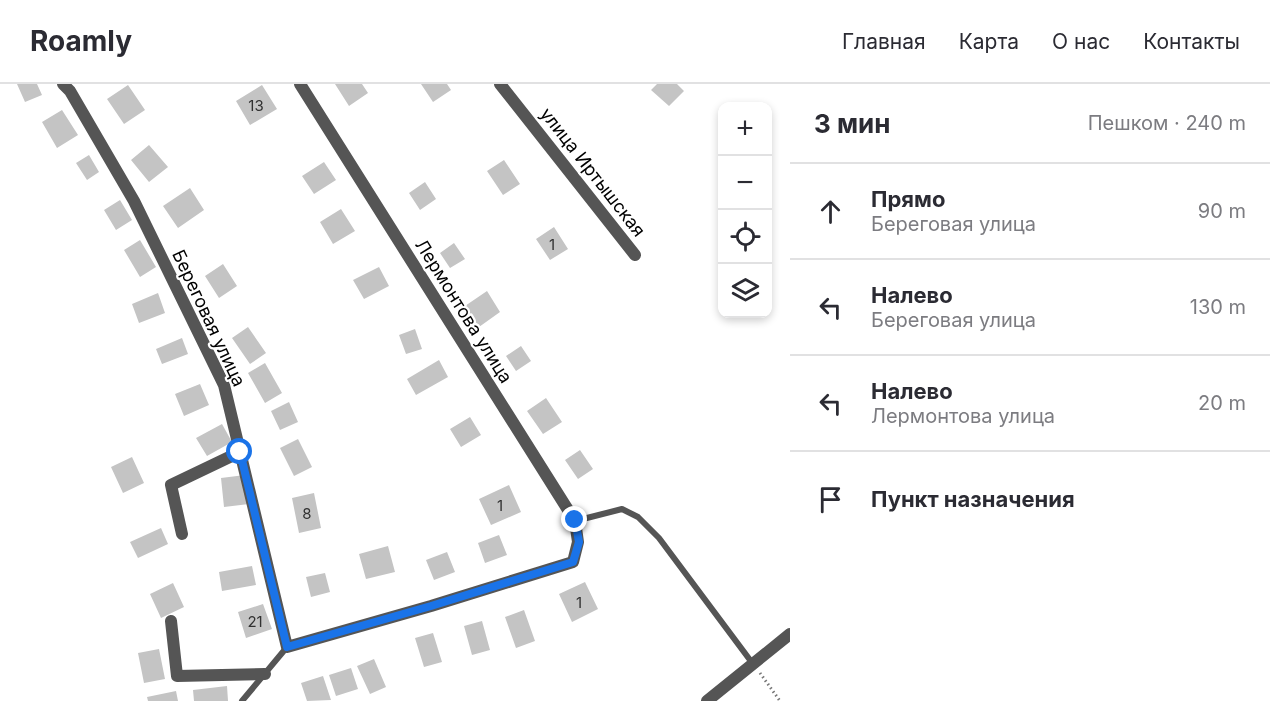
<!DOCTYPE html>
<html lang="ru">
<meta charset="utf-8">
<style>
:root{--surface:#fff;--page:#f7f7f7;--text:#2b2b33;--muted:#7c7c81;--line:#e1e1e2}
body{margin:0;font-family:Inter,sans-serif;background:var(--page);color:var(--text)}
.controls{position:absolute;right:18px;top:18px;display:grid;overflow:hidden;border-radius:12px;box-shadow:0 3px 9px #0003}
.controls button{width:54px;height:54px;display:grid;place-items:center;padding:0;border:0;border-bottom:2px solid var(--line);background:var(--surface);color:var(--text);font:30px sans-serif}
.stop{position:absolute;width:18px;height:18px;margin:-14px;border:4px solid #1a73e8;border-radius:50%;background:#fff}
.stop.end{background:#1a73e8;border-color:#fff;box-shadow:0 2px 6px #0008}
.list{margin:0;padding:0;list-style:none}
h2{display:flex;justify-content:space-between;align-items:center;height:78px;margin:0;padding:0 24px;font-size:26px}
h2 small{font-size:20px;font-weight:400;color:var(--muted)}
.list li{display:grid;grid-template-columns:39px 1fr auto;gap:18px;align-items:center;box-sizing:border-box;height:96px;padding:0 24px;border-top:2px solid var(--line)}
.list b{display:block;font-size:22px;white-space:nowrap}
.list p{margin:0;font-size:20px;white-space:nowrap;color:var(--muted)}
.list em{font-size:20px;font-style:normal;color:var(--muted)}
.icon{flex:none;width:33px;height:33px;fill:none;stroke:currentColor;stroke-width:2;stroke-linecap:round;stroke-linejoin:round}
.map{position:relative;flex:none;width:790px;height:617px;overflow:hidden}
header{display:flex;align-items:center;gap:36px;box-sizing:border-box;height:84px;padding:0 30px;background:var(--surface);border-bottom:2px solid var(--line)}
header strong{font-size:28px}
nav{display:flex;gap:33px;margin-inline-start:auto;font-size:21px}
main{display:flex}
aside{flex:1;background:var(--surface)}
.map>svg:first-child{display:block}
.building{fill:#c4c4c4}
.lines{fill:none;stroke-linecap:round;stroke-linejoin:round}
.path{stroke:#777;stroke-width:3;stroke-dasharray:1.5 3;stroke-linecap:butt}
.service{stroke:#555;stroke-width:6}
.minor{stroke:#555;stroke-width:12}
.route{stroke:#1a73e8;stroke-width:8}
.labels{text-anchor:middle;dominant-baseline:central;stroke-width:4.5;stroke-linejoin:round;paint-order:stroke}
.number-label{font-size:15px;fill:#313131}
.street-label{font-size:18px;fill:#000;stroke:#fff}
</style>
<header>
<strong>Roamly</strong>
<nav><a>Главная</a><a>Карта</a><a>О нас</a><a>Контакты</a></nav>
</header>
<main>
<div class="map">
<svg width="790" height="617" viewBox="0 0 790 617">
<rect width="100%" height="100%" fill="#fff"/>
<path class="building" d="M17,0H37L42,11L25,18Z
M335,0H362L368,9L349,22Z
M421,0H447L451,6L433,18Z
M657,0H677L684,7L669,22L651,6Z
M128,1L145,26L124,40L107,15Z
M262,1L277,25L250,41L236,17Z
M62,26L78,51L57,64L42,38Z
M149,61L168,83L149,98L131,76Z
M89,71L99,88L87,96L76,79Z
M504,76L520,100L503,111L487,87Z
M324,78L336,96L314,110L302,92Z
M425,98L436,115L420,126L409,109Z
M190,104L204,126L178,144L163,122Z
M120,116L132,136L116,146L104,126Z
M341,125L355,147L333,160L320,138Z
M554,143L568,165L550,176L536,155Z
M140,156L156,183L140,193L124,166Z
M454,159L465,175L450,184L440,169Z
M223,180L237,202L219,214L205,192Z
M379,183L389,202L364,215L353,196Z
M487,207L500,228L479,243L465,222Z
M158,209L165,229L139,239L132,220Z
M248,243L266,269L250,280L232,254Z
M415,245L422,265L406,270L399,251Z
M182,254L188,270L162,280L156,265Z
M521,262L531,277L516,287L506,272Z
M439,276L448,293L416,311L407,295Z
M265,279L282,309L265,319L248,289Z
M200,300L209,321L184,332L175,310Z
M546,314L562,338L543,350L527,327Z
M289,318L298,338L280,346L271,327Z
M470,333L481,351L461,363L450,345Z
M222,340L232,358L207,372L196,354Z
M298,355L312,383L294,392L280,364Z
M580,366L593,385L578,395L565,376Z
M132,373L144,399L123,409L111,383Z
M245,391L249,420L224,423L221,394Z
M509,401L521,428L491,441L479,415Z
M314,409L321,444L299,449L292,414Z
M161,444L168,460L138,474L130,458Z
M499,451L507,471L485,479L478,459Z
M388,462L395,488L366,495L359,470Z
M447,468L455,488L434,496L426,476Z
M252,482L256,501L222,507L219,488Z
M325,489L330,508L311,513L306,493Z
M585,498L598,525L572,538L559,510Z
M173,499L184,523L161,534L150,510Z
M263,520L272,545L246,554L238,528Z
M524,526L535,557L516,564L505,533Z
M482,537L490,566L472,571L464,542Z
M433,549L442,578L424,583L415,554Z
M159,565L165,595L144,599L138,569Z
M374,575L386,603L370,610L357,582Z
M351,584L358,605L336,612L329,591Z
M323,592L331,616L307,617L301,599Z
M227,602L228,617H194L193,606Z
M176,607L178,617H148L147,613Z"/>
<g class="lines">
<path class="path" d="M760,589L780,617"/>
<path class="service" d="M575,437L622,425L638,433L659,454L753,580
M242,617L287,563"/>
<path class="minor" d="M63,0L70,7L134,117L224,301L287,563L431,522L573,478L578,458L575,437L300,0
M500,0L635,171
M182,450L171,401L240,368
M171,537L177,592L265,590
M707,617L790,550"/>
</g>
<g class="lines">
<path class="route" d="M240,368L287,563L431,522L573,478L579,458L575,436"/>
</g>
<g class="labels">
<g class="number-label">
<text x="256" y="21">13</text>
<text x="552" y="160">1</text>
<text x="500" y="421">1</text>
<text x="307" y="429">8</text>
<text x="579" y="518">1</text>
<text x="255" y="537">21</text>
</g>
<g class="street-label">
<text transform="translate(593 88) rotate(52)">улица Иртышская</text>
<text transform="translate(464 227) rotate(58)">Лермонтова улица</text>
<text transform="translate(209 234) rotate(65)">Береговая улица</text>
</g>
</g>
</svg>
<div class="controls">
<button>+</button>
<button>−</button>
<button><svg class="icon" aria-label="locate" viewBox="0 0 24 24"><circle cx="12" cy="12" r="6"/><path d="M12 2v4M12 18v4M2 12h4M18 12h4"/></svg></button>
<button><svg class="icon" aria-label="layers" viewBox="0 0 24 24"><path d="M12 4l9 5-9 5-9-5zM3 14l9 5 9-5"/></svg></button>
</div>
<div class="stop" style="left:240px;top:368px"></div>
<div class="stop end" style="left:575px;top:436px"></div>
</div>
<aside>
<h2>3 мин<small>Пешком · 240 m</small></h2>
<ul class="list">
<li><svg class="icon" aria-label="ahead" viewBox="0 0 24 24"><path d="M12 20V5M6 11l6-6 6 6"/></svg><div><b>Прямо</b><p>Береговая улица</p></div><em>90 m</em></li>
<li><svg class="icon" aria-label="left" viewBox="0 0 24 24"><path d="M17 20v-9H6M10 6l-5 5 5 5"/></svg><div><b>Налево</b><p>Береговая улица</p></div><em>130 m</em></li>
<li><svg class="icon" aria-label="left" viewBox="0 0 24 24"><path d="M17 20v-9H6M10 6l-5 5 5 5"/></svg><div><b>Налево</b><p>Лермонтова улица</p></div><em>20 m</em></li>
<li><svg class="icon" aria-label="arrive" viewBox="0 0 24 24"><path d="M6 21V4h12l-3 4 3 4H6"/></svg><div><b>Пункт назначения</b></div></li>
</ul>
</aside>
</main>
